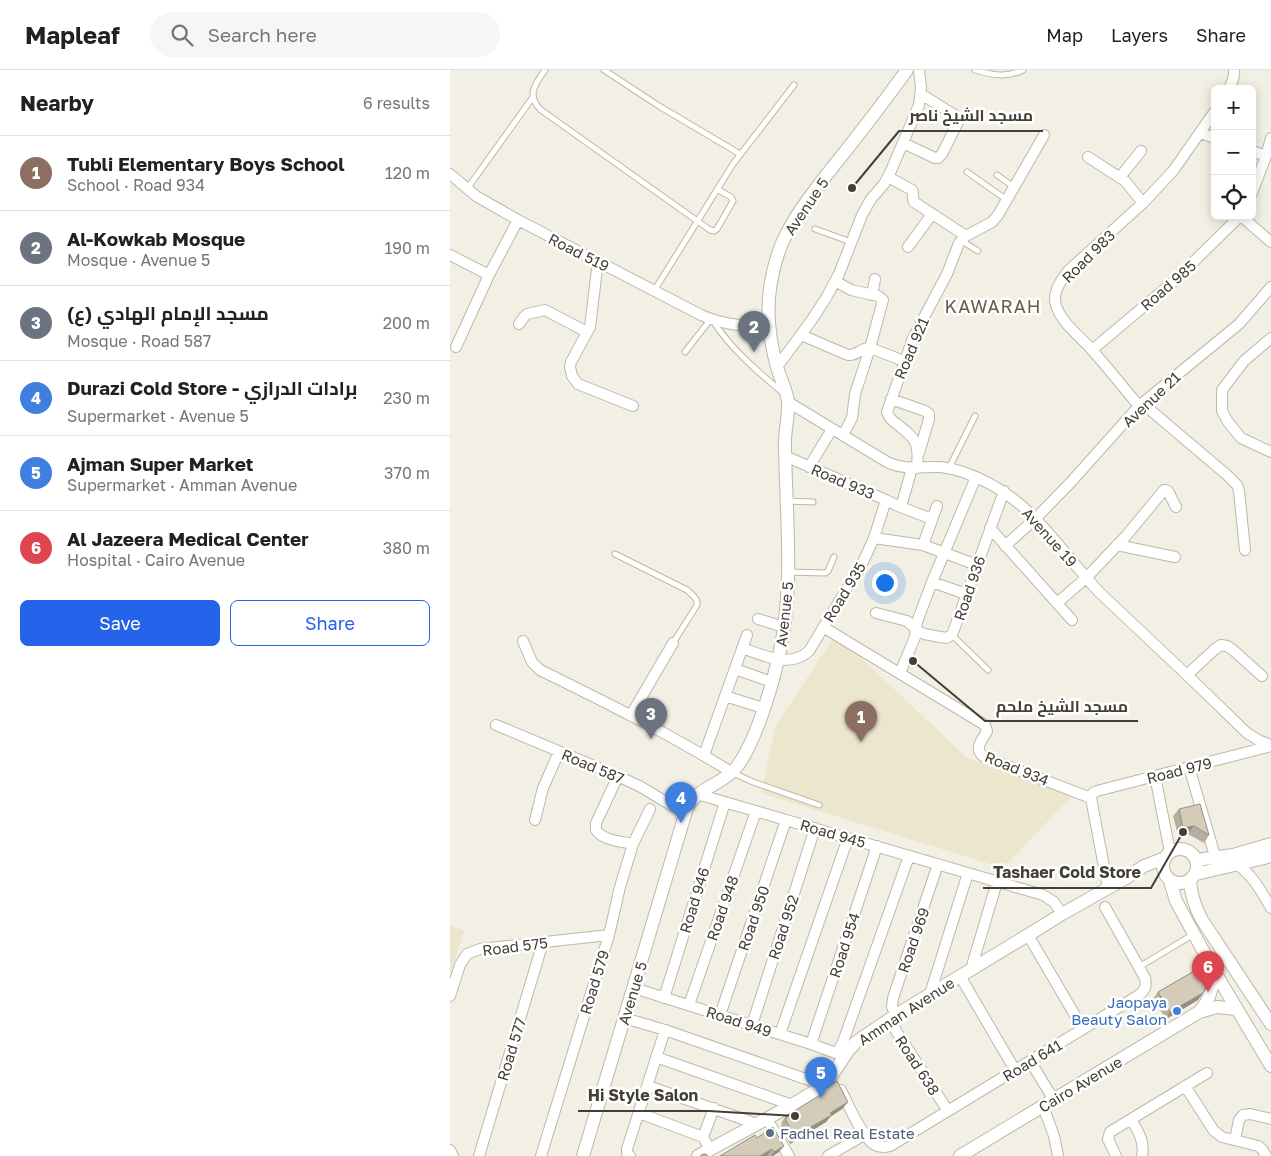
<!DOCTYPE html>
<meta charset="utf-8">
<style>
:root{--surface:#fff;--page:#f6f6f6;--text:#202124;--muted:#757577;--line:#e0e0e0;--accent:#2563eb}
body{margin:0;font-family:"Golos Text",Cairo,sans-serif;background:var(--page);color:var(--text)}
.controls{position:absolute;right:15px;top:15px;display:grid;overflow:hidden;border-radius:8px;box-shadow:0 2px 12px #0003}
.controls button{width:45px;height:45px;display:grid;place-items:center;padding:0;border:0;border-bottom:1px solid var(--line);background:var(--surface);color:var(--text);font:25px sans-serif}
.you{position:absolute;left:434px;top:512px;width:18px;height:18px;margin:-12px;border:4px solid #fff;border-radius:50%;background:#1a73e8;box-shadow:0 0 0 8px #1a73e833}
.badge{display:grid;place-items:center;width:32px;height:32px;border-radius:50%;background:var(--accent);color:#fff;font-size:16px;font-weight:700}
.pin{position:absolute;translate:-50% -41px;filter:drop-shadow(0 1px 2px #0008)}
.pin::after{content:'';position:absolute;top:26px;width:18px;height:15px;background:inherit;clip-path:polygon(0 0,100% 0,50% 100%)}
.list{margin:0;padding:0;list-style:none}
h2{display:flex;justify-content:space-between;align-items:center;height:65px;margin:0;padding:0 20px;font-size:21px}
h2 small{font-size:16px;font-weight:400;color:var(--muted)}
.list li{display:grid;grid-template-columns:32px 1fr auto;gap:15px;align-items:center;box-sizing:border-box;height:75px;padding:0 20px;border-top:1px solid var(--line)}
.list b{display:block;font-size:19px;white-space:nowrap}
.list p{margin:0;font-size:16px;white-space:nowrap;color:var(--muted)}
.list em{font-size:16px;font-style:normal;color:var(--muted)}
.actions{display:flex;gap:10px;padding:15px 20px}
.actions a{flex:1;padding:11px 0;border:1px solid var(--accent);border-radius:8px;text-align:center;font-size:18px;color:var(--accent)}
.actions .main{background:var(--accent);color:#fff}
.icon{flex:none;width:28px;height:28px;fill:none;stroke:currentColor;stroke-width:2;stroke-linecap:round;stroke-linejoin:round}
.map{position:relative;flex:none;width:821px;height:1086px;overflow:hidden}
header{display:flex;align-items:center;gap:30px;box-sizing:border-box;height:70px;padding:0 25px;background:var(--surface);border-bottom:1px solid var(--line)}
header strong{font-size:24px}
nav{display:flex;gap:28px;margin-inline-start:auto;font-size:18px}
.search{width:350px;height:45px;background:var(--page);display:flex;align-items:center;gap:12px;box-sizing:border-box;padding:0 18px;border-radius:28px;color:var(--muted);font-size:19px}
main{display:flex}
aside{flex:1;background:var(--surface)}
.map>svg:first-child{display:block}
.education{fill:#ece6cd}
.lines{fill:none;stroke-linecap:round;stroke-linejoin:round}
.service-casing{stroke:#beb8a6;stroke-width:7}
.minor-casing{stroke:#beb8a6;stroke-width:12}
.tertiary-casing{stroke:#beb8a6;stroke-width:14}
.service{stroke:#fff;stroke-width:5}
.minor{stroke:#fff;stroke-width:10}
.tertiary{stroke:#fff;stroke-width:12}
.wall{fill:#b6af9f}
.shaded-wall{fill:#948f82}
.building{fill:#d4ccb9;stroke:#948f82}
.shop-dot{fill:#3f7fe0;stroke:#fff;stroke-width:2}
.service-dot{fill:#5c6f8a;stroke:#fff;stroke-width:2}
.labels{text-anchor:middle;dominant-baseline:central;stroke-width:5;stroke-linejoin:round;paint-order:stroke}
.street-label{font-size:15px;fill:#443f34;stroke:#fff}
.shop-label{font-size:15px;fill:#366cbe;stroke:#fff;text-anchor:end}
.service-label{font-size:15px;fill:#4e5e75;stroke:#fff;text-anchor:start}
.quarter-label{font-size:18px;letter-spacing:1px;fill:#675e4b;stroke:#fff}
.leader{fill:none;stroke:#443f34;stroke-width:2}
.callout-dot{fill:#443f34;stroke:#fff;stroke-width:2}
.callout-label{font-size:16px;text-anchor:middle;font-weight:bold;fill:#443f34;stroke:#fff;stroke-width:5;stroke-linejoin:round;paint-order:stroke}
</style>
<header>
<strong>Mapleaf</strong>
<div class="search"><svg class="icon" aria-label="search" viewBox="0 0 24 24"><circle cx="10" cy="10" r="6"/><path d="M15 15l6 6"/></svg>Search here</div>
<nav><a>Map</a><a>Layers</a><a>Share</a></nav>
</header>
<main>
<aside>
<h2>Nearby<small>6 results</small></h2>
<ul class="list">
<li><span class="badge" style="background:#8d6e63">1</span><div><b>Tubli Elementary Boys School</b><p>School · Road 934</p></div><em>120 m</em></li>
<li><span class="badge" style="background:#6b7280">2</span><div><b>Al-Kowkab Mosque</b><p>Mosque · Avenue 5</p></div><em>190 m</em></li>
<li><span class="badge" style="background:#6b7280">3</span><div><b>مسجد الإمام الهادي (ع)</b><p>Mosque · Road 587</p></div><em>200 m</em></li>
<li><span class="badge" style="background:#3f7fe0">4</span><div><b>Durazi Cold Store - برادات الدرازي</b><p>Supermarket · Avenue 5</p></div><em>230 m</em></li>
<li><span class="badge" style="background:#3f7fe0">5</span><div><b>Ajman Super Market</b><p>Supermarket · Amman Avenue</p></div><em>370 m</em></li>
<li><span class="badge" style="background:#e0444e">6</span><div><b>Al Jazeera Medical Center</b><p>Hospital · Cairo Avenue</p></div><em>380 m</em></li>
</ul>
<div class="actions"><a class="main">Save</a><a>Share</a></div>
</aside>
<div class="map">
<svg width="821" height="1086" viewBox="0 0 821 1086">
<rect width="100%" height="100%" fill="#f2efe4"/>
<path class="education" d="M386,564L517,688L623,725L553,798L311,723L326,655Z
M0,854L14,861L0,905Z"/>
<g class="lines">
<defs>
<path id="service" d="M95,0C85,14 76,25 91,40L260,160L264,161L267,159L283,131L281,127L267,119
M154,0L209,36L290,84
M525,0C542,5 557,8 573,0
M517,102L557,130
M547,105L564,117
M17,119L83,27
M365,159L401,172
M512,171L528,181
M204,221L283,94L344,15
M263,251C281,279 307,301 332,322
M235,282L260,250
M499,398L525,346
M337,431L363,432
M165,484L237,520C242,525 248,528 247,535L223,573
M339,502L375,503L378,501L384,487
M502,565L538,600
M283,703L303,712L369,735
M689,897L744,864"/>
<path id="minor" d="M779,19C782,12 785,7 784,0
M750,63L765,68
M453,73L485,88H488L492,84L509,50L506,46L471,24
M802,81L816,86
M638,87L675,111L693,133
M0,104L26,126L68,150L251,245C273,255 296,256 320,258
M438,107L462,120C465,124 461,128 464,132L516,166
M670,107L691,81
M802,123L816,86L821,68
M791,146L821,172
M458,177L482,144
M0,185L39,205
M148,191L140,257L121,292L120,297L122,306L128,314L183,336
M385,211L401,220L428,226L433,230L420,278L405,324L402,348L393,365
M422,225L425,209
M69,254L74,247L77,244L95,240L137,262
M351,265L398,285C408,286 411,277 420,278L454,291
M821,268L794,291L772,320V341L778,352L791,368L821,382
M6,277L39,205L68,150
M642,280L723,212L790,146
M327,297L361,251L376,228L389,204L412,145L421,129L434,114L440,103L469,35L471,18L469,0
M441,329L475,341L479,344V349L469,383
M338,332L437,392C454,400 469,397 486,397C495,397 504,399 513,402C580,425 604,474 649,522L737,605L797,663L810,671L821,675
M692,333L777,405L787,415L789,421L795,480
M689,336C673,317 658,298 642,280C630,266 611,253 606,235C602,222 611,211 618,201L693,133L723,101L765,41
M335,386L436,430L448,436L482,449
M359,397L382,359
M467,398C469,372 467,370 447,354C442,351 439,348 437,342L463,268L497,204L509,173L516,166L542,152L548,145L594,65
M451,437L462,398
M540,458L622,550
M424,468L473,475L527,495
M473,475L487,436
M667,475L725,487
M555,476L586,448L621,412L689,336L789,254L821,217
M482,512L516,524
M607,533L636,508L676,466L714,420H716L718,421L726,437
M426,543L457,551L468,561L474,564L496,568L502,565L554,421
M308,549L334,557
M373,557L535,655L537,661C532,671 523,678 534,687L641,728
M73,571L82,592L90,600C155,632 220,664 281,702
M292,578C313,585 340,599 359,581L413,492L424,468L436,430
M285,599L322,612
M450,603L465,567L467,552L482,512L526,407
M737,605L765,579L771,575L777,576L783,580L812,606
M275,626L313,638
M181,645L223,573
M46,655L168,706L191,717L236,744
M254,685L297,565
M739,697L765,786
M168,706L146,753V760C154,771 170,771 183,774
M705,706L720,782
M247,724L593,825L604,832L612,844
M641,728L643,723L647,721L821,676
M641,728L658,818
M85,750L93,718L109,682
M786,794C803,805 811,821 821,838
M578,865L633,959
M521,899L547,812
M510,906L565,1000
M184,918L361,974L394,986
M480,924L518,803
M0,926L10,895L17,884L30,879L159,865
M214,928L275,732
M239,935L306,741
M270,945L336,750
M446,945L442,937L443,928L488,794
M174,948L215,960L373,1015
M439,950L498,1041
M302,955L365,758
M330,964L398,768
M361,974L427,776
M387,983L393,972L459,786
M206,987L342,1035
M580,991L604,1030
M198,1016L307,1054
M735,1016L764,1061L772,1067L808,1076L812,1079L816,1086
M391,1020C398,1034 412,1068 425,1075C430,1078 435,1077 440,1076L689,925C695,920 697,916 695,908L655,837
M593,1036L604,1066L608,1086
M189,1043L253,1067L260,1079
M317,1049L339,1086
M681,1049C688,1061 695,1072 692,1086
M253,1067L264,1038
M785,1070L789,1050L793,1045L800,1044L821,1049
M0,1080L3,1086
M29,1086L93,872
M91,1086L159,865L170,817L183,774L200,739
M180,1086L177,1083V1079L215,960
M378,1086L414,1065
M666,1086L658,1069L660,1062L757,1003"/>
<path id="tertiary" d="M713 796a17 17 0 1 1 34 0a17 17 0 1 1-34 0Z
M746,790L783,785L821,774
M746,804L810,789L821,786
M720,811L726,831L763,899L821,996
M740,811C741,825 745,837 752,850L821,954
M749,942C761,929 763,917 763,900
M133,1086L237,738C248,717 269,716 284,700C304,678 321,619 328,590C345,520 336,448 335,377C334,362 339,347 338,332C337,320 330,309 327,297C316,257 315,224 328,184C330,179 331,174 334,169C346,143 365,120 382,98C408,66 433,33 457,0
M248,1086L342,1035L370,1018L380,1008L398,981L406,972L446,945L578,865L612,844L676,808L694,796L715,788
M510,1086L749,942L767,937L786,939"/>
</defs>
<use href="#service" class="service-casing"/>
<use href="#minor" class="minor-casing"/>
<use href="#tertiary" class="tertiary-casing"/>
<use href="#service" class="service"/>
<use href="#minor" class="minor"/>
<use href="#tertiary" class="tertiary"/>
</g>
<path class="wall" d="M729,739L759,765L754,773L738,764L728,765L723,746Z
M708,922L753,923L748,930L716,949L703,929Z
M371,1022L398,1032L392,1039L380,1047L376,1052L340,1074L330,1057L332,1054L331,1053L336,1046L368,1027Z
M307,1068L329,1082L323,1086H270Z"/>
<path class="shaded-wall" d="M744,756L738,764L728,765L733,758Z
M753,923L748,930L716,949L720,942Z
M398,1032L392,1039L380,1047L376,1052L340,1074L345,1066Z
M334,1076L329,1082L323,1086H321L324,1082Z
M322,1079L317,1086H310Z"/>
<path class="building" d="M750,734L759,765L744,756L733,758L729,739Z
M751,897L758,909L756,918L753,923L720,942L708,922Z
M387,1011L398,1032L380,1043L382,1045L345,1066L335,1049L337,1048L336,1046L372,1024L371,1022Z
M323,1057L334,1076L324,1082L322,1079L310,1086H270L305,1065L307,1068Z
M253,1084H256L258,1086H250Z"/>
<circle class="shop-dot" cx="727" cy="941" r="5"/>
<circle class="service-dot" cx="320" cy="1063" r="5"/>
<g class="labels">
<g class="street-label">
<text transform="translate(356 136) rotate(-56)">Avenue 5</text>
<text transform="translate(129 182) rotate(27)">Road 519</text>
<text transform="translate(638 186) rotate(-45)">Road 983</text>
<text transform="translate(718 215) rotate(-41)">Road 985</text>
<text transform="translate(461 278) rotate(-67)">Road 921</text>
<text transform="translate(701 329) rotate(-43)">Avenue 21</text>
<text transform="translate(393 411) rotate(23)">Road 933</text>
<text transform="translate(600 467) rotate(48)">Avenue 19</text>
<text transform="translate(519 518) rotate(-71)">Road 936</text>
<text transform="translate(394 522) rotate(-59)">Road 935</text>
<text transform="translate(334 544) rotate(-84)">Avenue 5</text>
<text transform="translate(143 696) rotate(23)">Road 587</text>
<text transform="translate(567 698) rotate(22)">Road 934</text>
<text transform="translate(729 700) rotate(-14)">Road 979</text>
<text transform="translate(383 763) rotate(16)">Road 945</text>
<text transform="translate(244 830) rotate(-73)">Road 946</text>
<text transform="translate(272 838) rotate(-71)">Road 948</text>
<text transform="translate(303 848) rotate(-71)">Road 950</text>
<text transform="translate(333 857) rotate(-72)">Road 952</text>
<text transform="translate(463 870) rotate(-71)">Road 969</text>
<text transform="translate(394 875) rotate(-72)">Road 954</text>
<text transform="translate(65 876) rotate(-7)">Road 575</text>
<text transform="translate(144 912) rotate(-73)">Road 579</text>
<text transform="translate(182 923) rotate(-73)">Avenue 5</text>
<text transform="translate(456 941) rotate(-33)">Amman Avenue</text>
<text transform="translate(289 951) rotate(18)">Road 949</text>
<text transform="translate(61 979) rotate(-73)">Road 577</text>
<text transform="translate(582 990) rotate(-31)">Road 641</text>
<text transform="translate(468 995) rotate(57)">Road 638</text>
<text transform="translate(630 1014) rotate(-31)">Cairo Avenue</text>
</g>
<g class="shop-label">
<text x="717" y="932">Jaopaya<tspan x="717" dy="17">Beauty Salon</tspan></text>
</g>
<g class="service-label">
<text x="330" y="1063">Fadhel Real Estate</text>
</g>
<g class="quarter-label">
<text x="543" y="236">KAWARAH</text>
</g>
</g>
<path class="leader" d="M402 118L449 61H593M463 591L535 651H688M733 762L701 818H533M345 1046L259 1041H128"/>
<g class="callout-dot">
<circle cx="402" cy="118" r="5"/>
<circle cx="463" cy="591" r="5"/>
<circle cx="733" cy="762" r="5"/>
<circle cx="345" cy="1046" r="5"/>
</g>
<g class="callout-label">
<text x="521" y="51">مسجد الشيخ ناصر</text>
<text x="612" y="642">مسجد الشيخ ملحم</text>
<text x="617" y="808">Tashaer Cold Store</text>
<text x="193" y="1031">Hi Style Salon</text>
</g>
</svg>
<div class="controls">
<button>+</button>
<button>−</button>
<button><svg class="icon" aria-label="locate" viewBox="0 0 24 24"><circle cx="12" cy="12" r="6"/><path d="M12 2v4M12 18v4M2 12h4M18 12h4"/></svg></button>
</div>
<div class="you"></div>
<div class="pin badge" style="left:411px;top:672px;background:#8d6e63">1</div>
<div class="pin badge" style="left:304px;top:282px;background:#6b7280">2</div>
<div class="pin badge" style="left:201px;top:669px;background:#6b7280">3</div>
<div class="pin badge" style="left:231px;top:753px;background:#3f7fe0">4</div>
<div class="pin badge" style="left:371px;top:1028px;background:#3f7fe0">5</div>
<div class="pin badge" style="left:758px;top:922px;background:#e0444e">6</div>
</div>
</main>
